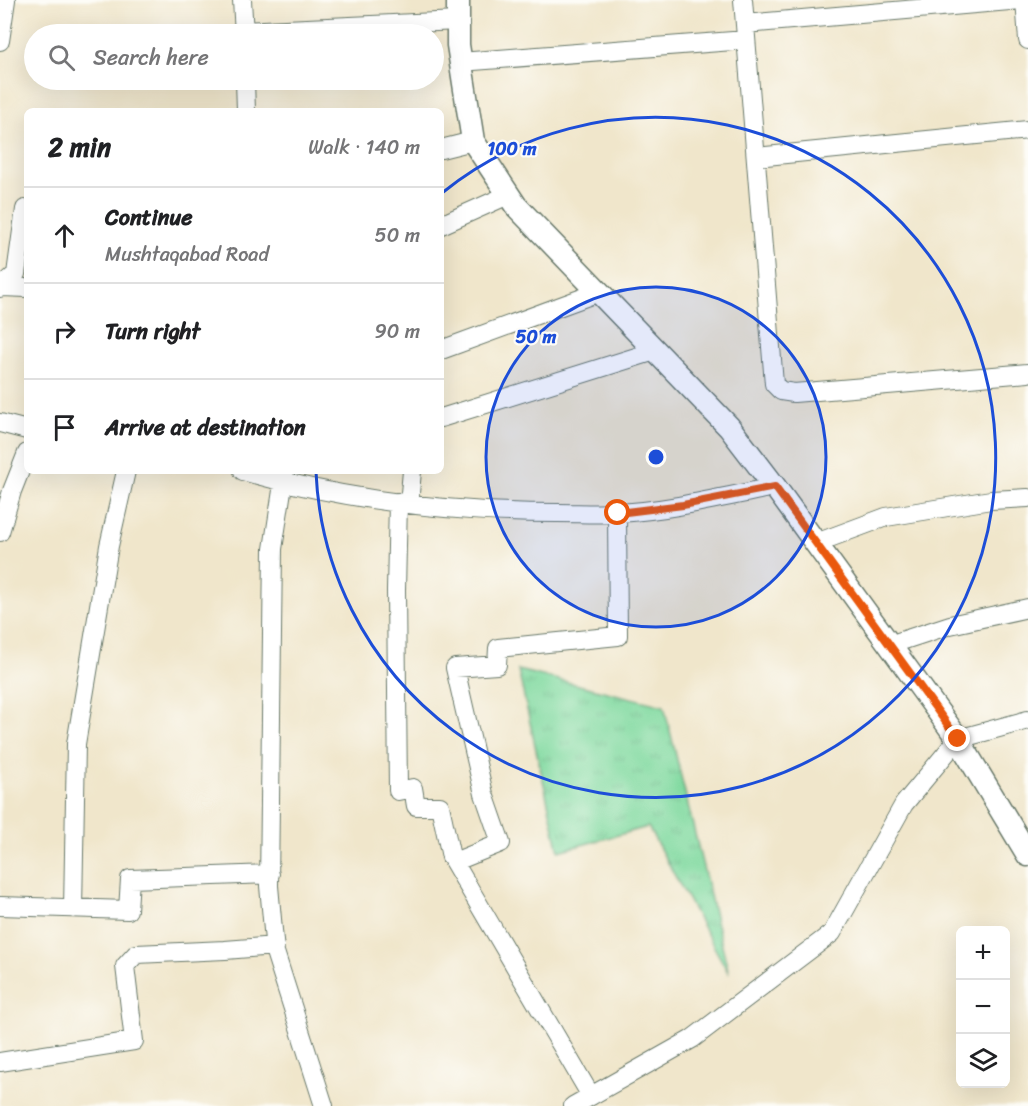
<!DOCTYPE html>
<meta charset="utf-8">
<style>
:root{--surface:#fff;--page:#f2f2f2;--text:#202124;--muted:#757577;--line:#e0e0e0}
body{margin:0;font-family:Sriracha,sans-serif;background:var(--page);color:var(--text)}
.controls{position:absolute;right:18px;bottom:18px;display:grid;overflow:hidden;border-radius:9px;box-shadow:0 6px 24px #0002}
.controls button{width:54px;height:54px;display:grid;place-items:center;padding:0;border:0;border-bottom:2px solid var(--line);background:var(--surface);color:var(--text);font:30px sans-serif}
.stop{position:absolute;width:18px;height:18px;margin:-14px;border:4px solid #ea580c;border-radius:50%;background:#fff}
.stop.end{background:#ea580c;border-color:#fff;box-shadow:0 2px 6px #0008}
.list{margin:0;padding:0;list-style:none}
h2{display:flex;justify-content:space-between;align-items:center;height:78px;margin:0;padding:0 24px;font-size:26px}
h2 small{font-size:20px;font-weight:400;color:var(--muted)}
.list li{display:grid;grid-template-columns:39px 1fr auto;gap:18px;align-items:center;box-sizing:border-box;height:96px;padding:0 24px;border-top:2px solid var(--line)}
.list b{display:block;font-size:22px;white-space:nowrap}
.list p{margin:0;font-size:20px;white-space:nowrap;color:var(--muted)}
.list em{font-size:20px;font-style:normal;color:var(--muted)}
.icon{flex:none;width:33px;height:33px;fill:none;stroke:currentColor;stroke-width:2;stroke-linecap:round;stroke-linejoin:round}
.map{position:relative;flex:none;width:1028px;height:1106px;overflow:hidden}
.search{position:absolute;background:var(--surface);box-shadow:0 6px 24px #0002;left:24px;top:24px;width:420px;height:66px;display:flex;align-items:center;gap:15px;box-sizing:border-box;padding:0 21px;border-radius:33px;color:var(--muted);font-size:22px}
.panel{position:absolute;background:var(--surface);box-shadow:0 6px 24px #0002;left:24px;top:108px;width:420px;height:366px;border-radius:9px}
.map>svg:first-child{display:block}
.grass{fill:url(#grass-tufts);stroke:#4f8b6a;stroke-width:1.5}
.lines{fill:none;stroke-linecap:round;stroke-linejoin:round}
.minor-casing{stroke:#687869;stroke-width:20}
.tertiary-casing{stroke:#687869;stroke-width:25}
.minor{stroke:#fff;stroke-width:18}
.tertiary{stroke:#fff;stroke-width:22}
.route{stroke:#ea580c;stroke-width:8}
.ring{fill:none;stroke:#1d4ed8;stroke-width:3}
.centre{fill:#1d4ed8;stroke:#fdfcf7;stroke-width:3}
.ring-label{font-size:18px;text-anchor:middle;font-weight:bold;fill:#1d4ed8;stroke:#fdfcf7;stroke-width:4.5;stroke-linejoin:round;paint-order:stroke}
</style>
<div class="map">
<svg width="1028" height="1106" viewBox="0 0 1028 1106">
<defs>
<pattern id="grass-tufts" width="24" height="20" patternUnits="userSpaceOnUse" patternTransform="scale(1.5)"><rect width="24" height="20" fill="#7fd99f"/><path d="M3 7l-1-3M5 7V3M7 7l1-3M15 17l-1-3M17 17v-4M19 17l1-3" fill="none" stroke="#6dbb8a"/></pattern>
</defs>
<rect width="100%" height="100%" fill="#fdfcf7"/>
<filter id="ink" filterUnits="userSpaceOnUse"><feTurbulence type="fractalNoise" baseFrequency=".0167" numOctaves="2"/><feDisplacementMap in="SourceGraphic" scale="12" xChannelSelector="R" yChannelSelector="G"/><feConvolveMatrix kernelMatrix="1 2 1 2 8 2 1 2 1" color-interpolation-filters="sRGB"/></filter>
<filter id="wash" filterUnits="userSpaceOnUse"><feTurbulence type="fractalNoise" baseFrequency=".008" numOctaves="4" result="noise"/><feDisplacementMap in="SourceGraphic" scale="24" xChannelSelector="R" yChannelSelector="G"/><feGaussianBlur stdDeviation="1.35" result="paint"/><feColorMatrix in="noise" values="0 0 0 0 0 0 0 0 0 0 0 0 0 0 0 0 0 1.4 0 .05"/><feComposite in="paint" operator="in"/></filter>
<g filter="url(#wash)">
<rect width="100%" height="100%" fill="#f0e6cb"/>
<path class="grass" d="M518,670L664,706L729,974L648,827L559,851Z"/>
</g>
<g filter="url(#ink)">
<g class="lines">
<defs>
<path id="minor" d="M242,0L244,34
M743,0L774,384L781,391L794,393L1028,373
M1025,0L1028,40
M745,24L1021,0
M243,31L458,21
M0,41L6,0
M460,62L746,40
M245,80L246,111
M441,149L473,141
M756,157L1028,130
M441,225L508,195
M2,287L27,288
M0,288L16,274L25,209
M441,350L599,292
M441,418L655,351
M0,423L27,430
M243,471C345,500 452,513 558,513C578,513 598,514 618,513C671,510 723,497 775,487
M285,471L273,549L269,886L275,952L324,1106
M398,502L396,590L398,791L413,788L416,806H440L451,857L591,1096
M409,504L412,471
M0,532L12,491L27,453
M816,543L886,517L991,500L1028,498
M889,645L950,625L1028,608
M454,862L501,843L484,794L455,668L497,665L498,648L618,636L617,513
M0,906L128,910L130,879L270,874
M73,909L76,744L109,546L126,471
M0,1062L134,1041L125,966L136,954L225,950L275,946
M573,1106L692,1039L832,933L904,804L958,739L1028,720"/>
<path id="tertiary" d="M458,0V45L473,141L516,206L729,427L775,487L958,739L1028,855"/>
</defs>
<use href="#minor" class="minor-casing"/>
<use href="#tertiary" class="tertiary-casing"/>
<use href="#minor" class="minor"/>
<use href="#tertiary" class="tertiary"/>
</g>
</g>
<g class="lines" filter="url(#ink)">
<path class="route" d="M618,513L683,505L775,487L958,739"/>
</g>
<circle cx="656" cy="457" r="170" fill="#1d4ed8" fill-opacity=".12"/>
<g class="ring">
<circle cx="656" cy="457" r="170"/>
<path d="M442 193A340 340 0 1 1 316 472"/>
</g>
<circle cx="656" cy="457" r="9" class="centre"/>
<g class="ring-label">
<text x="512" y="155">100 m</text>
<text x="536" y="343">50 m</text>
</g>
</svg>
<div class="controls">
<button>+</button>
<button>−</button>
<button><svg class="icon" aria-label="layers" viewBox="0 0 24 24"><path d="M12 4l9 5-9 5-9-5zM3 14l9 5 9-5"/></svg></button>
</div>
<div class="stop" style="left:618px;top:513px"></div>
<div class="stop end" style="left:958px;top:739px"></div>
<div class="search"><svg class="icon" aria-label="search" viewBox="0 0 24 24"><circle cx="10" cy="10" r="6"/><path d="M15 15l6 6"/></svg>Search here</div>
<section class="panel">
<h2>2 min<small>Walk · 140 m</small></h2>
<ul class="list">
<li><svg class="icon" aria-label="ahead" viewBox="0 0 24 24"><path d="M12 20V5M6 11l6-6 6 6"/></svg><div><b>Continue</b><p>Mushtaqabad Road</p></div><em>50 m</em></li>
<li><svg class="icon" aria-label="right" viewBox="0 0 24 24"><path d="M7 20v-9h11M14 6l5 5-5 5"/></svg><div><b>Turn right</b></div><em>90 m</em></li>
<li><svg class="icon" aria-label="arrive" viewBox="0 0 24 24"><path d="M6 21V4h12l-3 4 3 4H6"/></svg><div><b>Arrive at destination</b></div></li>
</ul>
</section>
</div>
